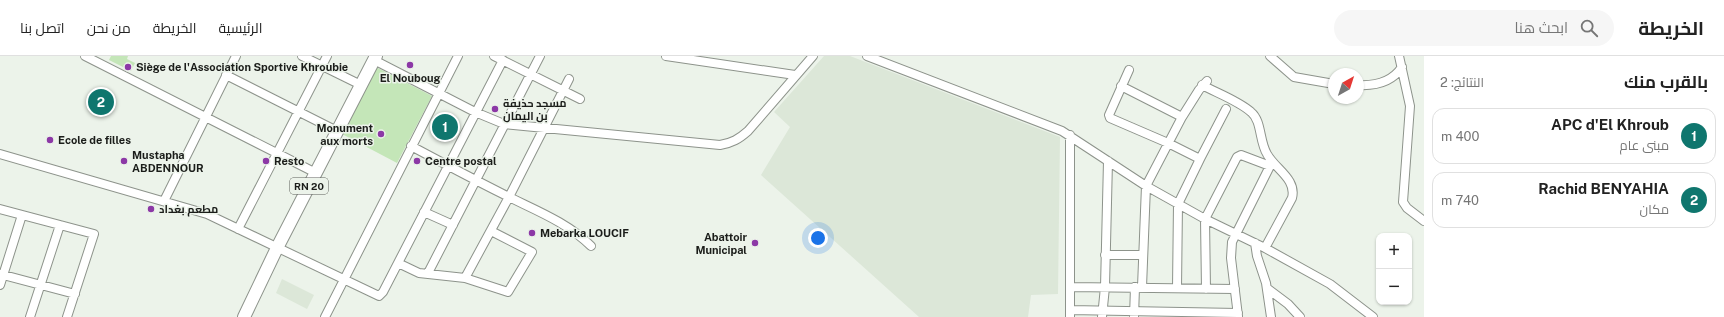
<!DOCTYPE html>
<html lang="ar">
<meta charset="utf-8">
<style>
:root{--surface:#fff;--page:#f6f6f6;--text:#222;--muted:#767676;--line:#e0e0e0;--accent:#0f766e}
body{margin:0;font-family:"Public Sans",Cairo,sans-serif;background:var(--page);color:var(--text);direction:rtl}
.controls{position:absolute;right:12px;bottom:12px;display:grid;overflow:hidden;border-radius:8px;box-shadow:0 1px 3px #0004}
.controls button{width:36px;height:36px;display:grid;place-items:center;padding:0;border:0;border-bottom:1px solid var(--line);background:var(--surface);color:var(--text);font:20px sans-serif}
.compass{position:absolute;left:1328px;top:12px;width:36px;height:36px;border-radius:50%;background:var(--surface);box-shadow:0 1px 3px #0004;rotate:39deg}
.you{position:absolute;left:818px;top:182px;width:14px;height:14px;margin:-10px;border:3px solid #fff;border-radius:50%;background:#1a73e8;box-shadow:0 0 0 6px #1a73e833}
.badge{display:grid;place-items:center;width:26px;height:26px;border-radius:50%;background:var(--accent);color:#fff;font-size:13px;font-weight:700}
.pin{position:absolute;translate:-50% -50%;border:2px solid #fff;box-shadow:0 1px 4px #0006}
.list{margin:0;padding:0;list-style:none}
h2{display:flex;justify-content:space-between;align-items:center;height:52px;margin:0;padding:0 16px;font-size:17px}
h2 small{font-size:13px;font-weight:400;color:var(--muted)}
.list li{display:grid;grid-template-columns:26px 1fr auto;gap:12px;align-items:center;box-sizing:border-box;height:56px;margin:0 8px 8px;padding:0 8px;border:1px solid var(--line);border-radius:12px}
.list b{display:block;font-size:15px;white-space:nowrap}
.list p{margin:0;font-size:13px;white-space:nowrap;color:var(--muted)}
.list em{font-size:13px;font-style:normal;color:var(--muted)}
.icon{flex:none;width:22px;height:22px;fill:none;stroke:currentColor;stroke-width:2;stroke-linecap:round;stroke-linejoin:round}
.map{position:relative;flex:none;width:1424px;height:261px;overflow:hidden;direction:ltr}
header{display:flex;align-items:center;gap:24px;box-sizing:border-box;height:56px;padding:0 20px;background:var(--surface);border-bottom:1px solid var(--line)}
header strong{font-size:19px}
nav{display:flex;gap:22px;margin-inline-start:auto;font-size:14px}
.search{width:280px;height:36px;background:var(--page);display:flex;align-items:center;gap:10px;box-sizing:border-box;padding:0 14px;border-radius:22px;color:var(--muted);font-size:15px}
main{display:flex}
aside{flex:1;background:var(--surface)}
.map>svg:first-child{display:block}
.built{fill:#dce7d8}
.green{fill:#c4e6b8}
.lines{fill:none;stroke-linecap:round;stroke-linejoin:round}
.street-casing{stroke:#8d938b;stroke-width:10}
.primary-casing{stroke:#8d938b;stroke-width:14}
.street{stroke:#fff;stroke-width:8}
.primary{stroke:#fff;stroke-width:12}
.poi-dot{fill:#8c38a6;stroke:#ecf3ea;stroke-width:1.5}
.labels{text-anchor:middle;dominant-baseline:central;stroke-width:3;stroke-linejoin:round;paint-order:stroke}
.shield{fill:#ecf3ea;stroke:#5a5d58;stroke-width:1}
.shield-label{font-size:10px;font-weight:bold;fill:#1b1d1a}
.poi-label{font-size:11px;font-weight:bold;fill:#1b1d1a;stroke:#ecf3ea;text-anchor:start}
</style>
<header>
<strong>الخريطة</strong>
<div class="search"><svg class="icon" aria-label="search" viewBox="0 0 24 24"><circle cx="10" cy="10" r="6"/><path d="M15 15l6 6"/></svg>ابحث هنا</div>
<nav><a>الرئيسية</a><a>الخريطة</a><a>من نحن</a><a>اتصل بنا</a></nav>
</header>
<main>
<aside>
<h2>بالقرب منك<small>النتائج: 2</small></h2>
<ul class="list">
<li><span class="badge">1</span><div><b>APC d'El Khroub</b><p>مبنى عام</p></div><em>400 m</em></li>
<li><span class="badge">2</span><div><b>Rachid BENYAHIA</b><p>مكان</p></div><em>740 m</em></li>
</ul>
</aside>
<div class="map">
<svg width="1424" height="261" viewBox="0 0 1424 261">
<rect width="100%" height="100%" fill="#ecf3ea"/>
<path class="built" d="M824,0H850L1060,81L1058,238L1031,239L1028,261H919L761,119L790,71L774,56Z
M282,223L314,239L307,253L276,237Z"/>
<path class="green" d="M111,0H128L127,3L135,7L131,15L109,4Z
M376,11L432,40L397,107L342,78Z"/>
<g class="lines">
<defs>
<path id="street" d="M85,0L316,117
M302,0L361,29
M494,0L580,43
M666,0L795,19
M867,0L1062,75L1146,130L1205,163L1265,192L1330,228L1373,261
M1270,0L1294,21L1334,28
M1399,0L1410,50L1403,146L1407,152L1424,165
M374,4L475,56L504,68L720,89C732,87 739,83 748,75L813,0
M1129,14L1109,59L1110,62L1168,87L1200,103
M226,19L337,75
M1202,29C1217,37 1239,45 1251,56C1262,65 1259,85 1267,98C1275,113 1297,123 1292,142L1265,192
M1358,29C1375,30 1392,26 1402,11
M1121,30L1182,61
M1070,79V261
M411,90C441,106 471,122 501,137C532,153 566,165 591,190
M0,98L207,158L379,240L383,236L503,4
M164,145L236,0
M0,153L94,178L67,261
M424,156L453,169
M238,173L327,0
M1255,187L1257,200L1266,227L1271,261
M1105,199H1143
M398,207L419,217L465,222L508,236L532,196L491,175
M428,217L540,0
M0,218L75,238
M465,222L509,141L569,23
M0,229L22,159
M1070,231L1235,233
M1142,231L1146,130L1182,61L1199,34L1207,25
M1177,232L1178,148L1200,103L1226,53
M1206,233L1205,163L1237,101L1241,99L1270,110
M1268,233L1288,248L1300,261
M1070,254L1238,257
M1238,260L1231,202L1232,186L1272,106
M30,261L60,169
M325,261L458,0
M1102,261L1105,231L1108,105
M1134,261L1135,231"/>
<path id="primary" d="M244,261L277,192L376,0"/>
</defs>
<use href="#street" class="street-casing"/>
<use href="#primary" class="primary-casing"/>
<use href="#street" class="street"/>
<use href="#primary" class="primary"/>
</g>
<g class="poi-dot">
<circle cx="410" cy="9" r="4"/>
<circle cx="128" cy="11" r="4"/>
<circle cx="495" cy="53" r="4"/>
<circle cx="381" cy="78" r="4"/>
<circle cx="50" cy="84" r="4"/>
<circle cx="124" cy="105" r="4"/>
<circle cx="266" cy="105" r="4"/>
<circle cx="417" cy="105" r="4"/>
<circle cx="151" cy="153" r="4"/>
<circle cx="532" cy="177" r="4"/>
<circle cx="755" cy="187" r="4"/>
</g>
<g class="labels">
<rect class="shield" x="290" y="122" width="38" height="16" rx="3"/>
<g class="shield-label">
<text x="309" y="130">RN 20</text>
</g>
<g class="poi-label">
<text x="136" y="11">Siège de l'Association Sportive Khroubie</text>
<text x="410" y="22" text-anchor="middle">El Nouboug</text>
<text x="503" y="47">مسجد حذيفة<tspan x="503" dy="13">بن اليمان</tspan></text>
<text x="373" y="72" text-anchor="end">Monument<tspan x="373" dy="13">aux morts</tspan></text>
<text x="58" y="84">Ecole de filles</text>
<text x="132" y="99">Mustapha<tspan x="132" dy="13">ABDENNOUR</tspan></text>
<text x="274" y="105">Resto</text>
<text x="425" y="105">Centre postal</text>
<text x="159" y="153">مطعم بغداد</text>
<text x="540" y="177">Mebarka LOUCIF</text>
<text x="747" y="181" text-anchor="end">Abattoir<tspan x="747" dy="13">Municipal</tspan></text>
</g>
</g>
</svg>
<div class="controls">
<button>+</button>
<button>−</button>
</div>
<svg class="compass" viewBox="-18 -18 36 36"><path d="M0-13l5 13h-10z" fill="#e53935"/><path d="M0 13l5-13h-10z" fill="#767676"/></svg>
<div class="you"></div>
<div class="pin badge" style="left:445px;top:71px">1</div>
<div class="pin badge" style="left:101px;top:46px">2</div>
</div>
</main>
